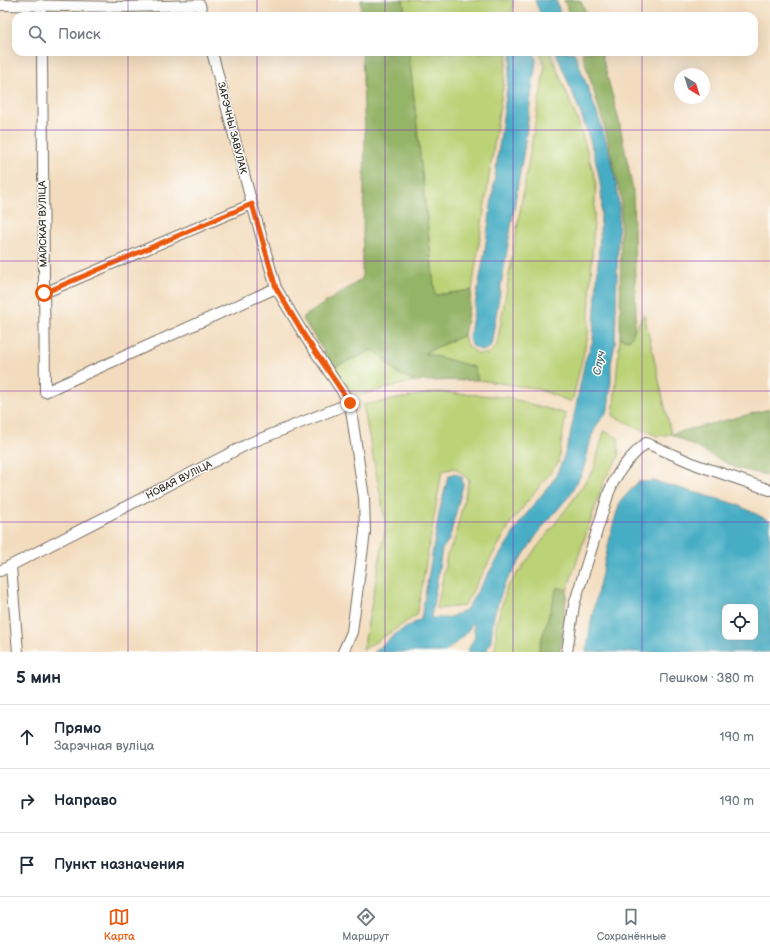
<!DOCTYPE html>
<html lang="ru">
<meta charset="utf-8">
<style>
:root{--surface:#fff;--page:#f2f2f3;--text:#1f2937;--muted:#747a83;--line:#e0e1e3;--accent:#ea580c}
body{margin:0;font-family:"Balsamiq Sans",sans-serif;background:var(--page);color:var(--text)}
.controls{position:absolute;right:12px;bottom:12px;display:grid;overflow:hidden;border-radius:8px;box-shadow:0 4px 16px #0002}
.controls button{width:36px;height:36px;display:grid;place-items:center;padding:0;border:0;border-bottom:1px solid var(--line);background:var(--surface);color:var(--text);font:20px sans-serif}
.compass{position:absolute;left:674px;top:68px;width:36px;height:36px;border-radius:50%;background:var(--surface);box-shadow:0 4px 16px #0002;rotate:142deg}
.stop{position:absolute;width:12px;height:12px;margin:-9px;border:3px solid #ea580c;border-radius:50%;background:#fff}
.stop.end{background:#ea580c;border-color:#fff;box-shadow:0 1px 4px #0008}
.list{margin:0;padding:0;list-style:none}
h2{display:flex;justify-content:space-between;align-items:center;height:52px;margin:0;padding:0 16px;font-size:17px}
h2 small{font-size:13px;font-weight:400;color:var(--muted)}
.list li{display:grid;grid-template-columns:26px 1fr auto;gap:12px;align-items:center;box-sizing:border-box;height:64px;padding:0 16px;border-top:1px solid var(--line)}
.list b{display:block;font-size:15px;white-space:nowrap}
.list p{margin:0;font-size:13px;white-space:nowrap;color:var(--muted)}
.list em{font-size:13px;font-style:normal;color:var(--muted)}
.icon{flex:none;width:22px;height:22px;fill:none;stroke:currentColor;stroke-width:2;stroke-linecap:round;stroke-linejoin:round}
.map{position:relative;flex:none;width:770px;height:652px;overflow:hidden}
.search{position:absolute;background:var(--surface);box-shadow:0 4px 16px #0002;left:12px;right:12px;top:12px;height:44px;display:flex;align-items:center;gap:10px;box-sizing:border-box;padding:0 14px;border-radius:12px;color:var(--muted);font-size:15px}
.sheet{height:244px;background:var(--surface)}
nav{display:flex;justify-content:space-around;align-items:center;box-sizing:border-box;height:56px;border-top:1px solid var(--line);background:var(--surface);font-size:11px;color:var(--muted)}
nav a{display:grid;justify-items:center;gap:2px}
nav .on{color:var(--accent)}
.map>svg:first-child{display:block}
.green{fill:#bbd277;stroke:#737e51}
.forest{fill:#94b468;stroke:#60704a}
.water{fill:#46adc5;stroke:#386c78;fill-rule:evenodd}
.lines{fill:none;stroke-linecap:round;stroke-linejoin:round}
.minor-casing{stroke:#71695e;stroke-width:12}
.minor{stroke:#fff;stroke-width:10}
.route{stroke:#ea580c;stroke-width:5}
.grid{fill:none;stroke:#7b2cbf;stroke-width:1;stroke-opacity:0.55}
.labels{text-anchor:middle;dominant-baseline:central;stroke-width:3;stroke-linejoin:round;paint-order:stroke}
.street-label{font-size:10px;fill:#2b2b2b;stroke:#fdfcf7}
.water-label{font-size:11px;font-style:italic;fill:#365f69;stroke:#fdfcf7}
</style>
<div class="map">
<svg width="770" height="652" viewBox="0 0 770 652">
<rect width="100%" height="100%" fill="#fdfcf7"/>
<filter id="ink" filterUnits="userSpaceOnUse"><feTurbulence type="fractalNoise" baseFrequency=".025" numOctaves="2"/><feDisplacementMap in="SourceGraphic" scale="8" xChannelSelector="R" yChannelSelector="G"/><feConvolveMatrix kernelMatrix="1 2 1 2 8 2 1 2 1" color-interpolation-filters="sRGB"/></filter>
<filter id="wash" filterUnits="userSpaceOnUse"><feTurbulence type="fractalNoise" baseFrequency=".012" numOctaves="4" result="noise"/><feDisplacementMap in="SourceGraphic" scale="16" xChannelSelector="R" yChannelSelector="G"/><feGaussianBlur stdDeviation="0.9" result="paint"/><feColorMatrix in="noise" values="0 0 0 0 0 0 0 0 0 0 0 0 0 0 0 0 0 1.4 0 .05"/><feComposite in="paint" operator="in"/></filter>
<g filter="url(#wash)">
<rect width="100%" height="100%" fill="#f3dcbe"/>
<path class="green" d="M403,0H513L512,16H405Z
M409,52H508L472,290L435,295Z
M540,52H550L579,124L596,181L588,335L572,402L535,388L478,380L474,367L424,353L464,335L466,344L477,354H488L497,345L545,66Z
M644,314L671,434L657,436L613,416L620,338L629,340Z
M374,349L397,373L414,381L360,395L350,391L334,367Z
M437,392L506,397L566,414L558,463L512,521L464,606L437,609L447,555L454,541L469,480L455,468L442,471L417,615L363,650L386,525L363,405Z
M604,431L618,438L619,457L605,478L567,590L557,588L538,652H492L496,646V626L507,587L573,500L594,469Z"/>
<path class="forest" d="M361,0H403L405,16H361Z
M564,0H580L588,16H570Z
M362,52H409L435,295L472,290L464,335L424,353L474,367L478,380L414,381L397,373L374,350L334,367L302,318L362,279L365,138Z
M582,52H601L619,121L633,190L636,315L633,335L629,340L620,338L621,198L606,132Z
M770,409V476L736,468L671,434Z
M557,587L567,590L560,652H538Z"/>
<path class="water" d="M535,0H556L561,16H541Z
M512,52H534L536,60L524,149L491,345L488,349L482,351L471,345L469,339L485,250Z
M556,52H574C593,102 615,154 619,208L615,344L611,363V381L608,410L597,425L592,435L583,471L570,495L540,530L504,585L494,615L491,640L486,652H467L475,637L473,622L465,635L445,652H374L397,633L421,619L440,509L448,477L454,473L462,477L463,485L449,540L442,549L431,618H448L466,610L521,521L555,478L562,462L569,441L585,361L593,341L602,202C599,150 575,100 556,52Z
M654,481L736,504L770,521V652H586L592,616L613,525L620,502L638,482ZM725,607H755V637H725Z"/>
</g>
<g filter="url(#ink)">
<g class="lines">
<defs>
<path id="minor" d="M0,5L128,7L200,5L203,16
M41,5V16
M42,52L45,392L276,288
M212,52L252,204L276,288L306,338L350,403L364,498L365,532L352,632L343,652
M44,293L252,204
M11,566L18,652
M0,571L250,443L350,403
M567,652L574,605L609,492C618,470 628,459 646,443L697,465L770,490"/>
</defs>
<use href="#minor" class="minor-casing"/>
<use href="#minor" class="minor"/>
</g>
</g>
<g class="lines" filter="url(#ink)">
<path class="route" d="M44,293L252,204L276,288L306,338L350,403"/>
</g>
<path class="grid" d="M128,0V16M257,0V16M385,0V16M513,0V16M642,0V16M128,52V652M257,52V652M385,52V652M513,52V652M642,52V652M0,130H770M0,261H770M0,391H770M0,522H770"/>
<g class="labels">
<g class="street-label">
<text transform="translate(232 128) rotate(76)">ЗАРЭЧНЫ ЗАВУЛАК</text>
<text transform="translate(43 224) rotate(-91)">МАЙСКАЯ ВУЛІЦА</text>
<text transform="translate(179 480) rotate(-27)">НОВАЯ ВУЛІЦА</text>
</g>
<g class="water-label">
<text transform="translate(599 363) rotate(-78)">Случ</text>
</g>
</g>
</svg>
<div class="controls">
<button><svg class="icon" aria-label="locate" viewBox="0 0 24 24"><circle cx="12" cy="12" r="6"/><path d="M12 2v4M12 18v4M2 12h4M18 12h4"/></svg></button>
</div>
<svg class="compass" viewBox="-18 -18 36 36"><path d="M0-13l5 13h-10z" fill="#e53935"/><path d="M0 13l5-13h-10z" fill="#747a83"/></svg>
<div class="stop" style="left:44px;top:293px"></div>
<div class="stop end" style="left:350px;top:403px"></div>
<div class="search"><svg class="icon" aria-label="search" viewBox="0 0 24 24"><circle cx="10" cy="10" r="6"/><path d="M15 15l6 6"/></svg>Поиск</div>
</div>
<section class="sheet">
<h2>5 мин<small>Пешком · 380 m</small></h2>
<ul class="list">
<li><svg class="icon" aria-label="ahead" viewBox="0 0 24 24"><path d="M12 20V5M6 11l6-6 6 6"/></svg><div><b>Прямо</b><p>Зарэчная вуліца</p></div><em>190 m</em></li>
<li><svg class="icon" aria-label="right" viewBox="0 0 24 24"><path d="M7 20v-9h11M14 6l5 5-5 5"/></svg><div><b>Направо</b></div><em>190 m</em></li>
<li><svg class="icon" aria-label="arrive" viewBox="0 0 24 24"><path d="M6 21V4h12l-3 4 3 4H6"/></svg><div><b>Пункт назначения</b></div></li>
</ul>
</section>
<nav>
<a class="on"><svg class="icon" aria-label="map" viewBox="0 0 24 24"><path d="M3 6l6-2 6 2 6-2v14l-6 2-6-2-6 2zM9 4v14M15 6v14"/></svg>Карта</a>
<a><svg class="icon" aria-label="directions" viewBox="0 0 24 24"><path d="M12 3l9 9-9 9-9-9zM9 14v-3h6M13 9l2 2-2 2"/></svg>Маршрут</a>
<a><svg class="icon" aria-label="saved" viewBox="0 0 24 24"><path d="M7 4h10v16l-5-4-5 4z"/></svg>Сохранённые</a>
</nav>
